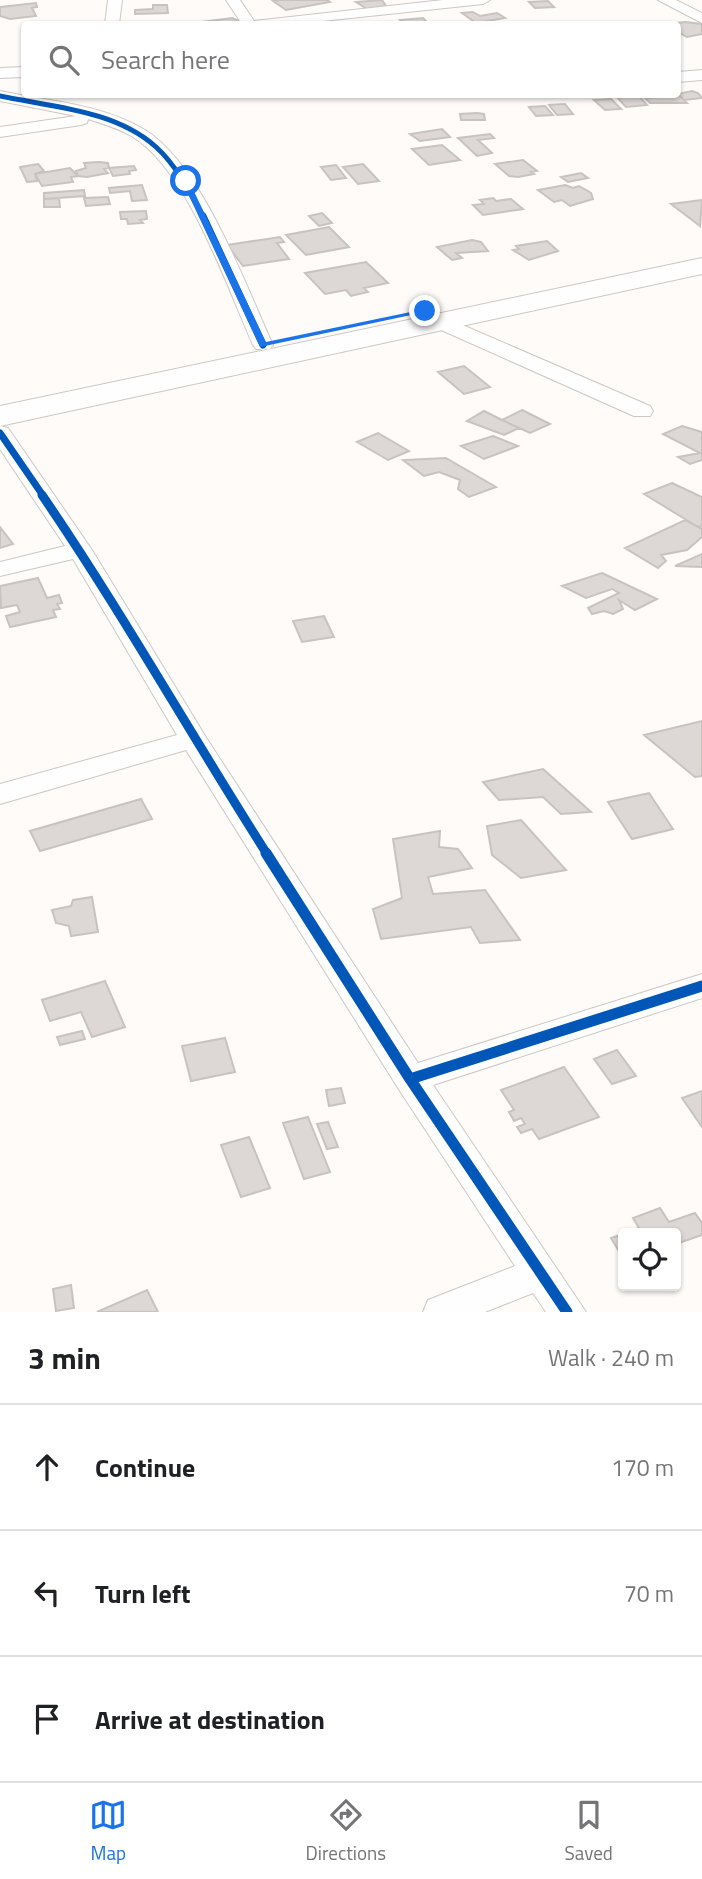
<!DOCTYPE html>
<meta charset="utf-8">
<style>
:root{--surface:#fff;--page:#f6f6f6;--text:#202124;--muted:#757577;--line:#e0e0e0;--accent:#1a73e8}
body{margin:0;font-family:"Titillium Web",sans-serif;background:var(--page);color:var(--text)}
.controls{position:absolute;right:21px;bottom:21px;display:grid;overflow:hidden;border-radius:7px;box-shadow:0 2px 5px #0004}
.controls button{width:63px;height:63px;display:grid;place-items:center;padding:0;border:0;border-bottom:2px solid var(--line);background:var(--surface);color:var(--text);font:35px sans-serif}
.stop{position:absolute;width:21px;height:21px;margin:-16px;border:5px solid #1a73e8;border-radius:50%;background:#fff}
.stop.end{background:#1a73e8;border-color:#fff;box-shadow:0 2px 7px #0008}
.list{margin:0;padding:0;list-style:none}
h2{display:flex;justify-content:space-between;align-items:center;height:91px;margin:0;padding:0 28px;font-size:30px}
h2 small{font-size:23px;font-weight:400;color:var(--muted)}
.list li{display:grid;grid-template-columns:46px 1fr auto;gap:21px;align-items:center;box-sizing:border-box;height:126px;padding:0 28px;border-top:2px solid var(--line)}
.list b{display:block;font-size:26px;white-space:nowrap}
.list em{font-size:23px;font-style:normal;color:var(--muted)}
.icon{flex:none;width:38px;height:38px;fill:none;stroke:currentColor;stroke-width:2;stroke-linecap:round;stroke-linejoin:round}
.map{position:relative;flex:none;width:702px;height:1312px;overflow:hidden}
.search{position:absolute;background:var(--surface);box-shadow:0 2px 5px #0004;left:21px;right:21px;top:21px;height:77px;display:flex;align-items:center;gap:18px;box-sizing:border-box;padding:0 24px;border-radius:7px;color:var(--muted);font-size:26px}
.sheet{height:469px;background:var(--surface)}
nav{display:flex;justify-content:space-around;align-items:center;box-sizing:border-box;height:98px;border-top:2px solid var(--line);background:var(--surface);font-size:19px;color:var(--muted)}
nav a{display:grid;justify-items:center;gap:4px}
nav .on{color:var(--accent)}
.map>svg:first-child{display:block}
.building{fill:#ddd8d5;stroke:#c8c3bf;stroke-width:2}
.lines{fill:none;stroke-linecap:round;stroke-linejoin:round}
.street-casing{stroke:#ccc7c3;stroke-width:2}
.primary-casing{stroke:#ccc7c3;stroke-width:2}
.street{fill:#fffefe;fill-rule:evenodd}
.primary{fill:#fffefe;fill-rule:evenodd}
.cycleway-far3-casing{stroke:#fff;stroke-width:8}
.cycleway-far2-casing{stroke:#fff;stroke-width:10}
.cycleway-far1-casing{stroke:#fff;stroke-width:13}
.cycleway-casing{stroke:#fff;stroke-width:16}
.cycleway-far3{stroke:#0057b8;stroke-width:5}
.cycleway-far2{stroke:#0057b8;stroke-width:7}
.cycleway-far1{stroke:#0057b8;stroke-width:9}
.cycleway{stroke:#0057b8;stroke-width:11}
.route{fill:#1a73e8}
</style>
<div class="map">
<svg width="702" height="1312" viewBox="0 0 702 1312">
<rect width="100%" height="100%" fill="#fefbf9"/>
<path class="building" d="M281,0H327L330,2L286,10L273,1Z
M382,0L386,6L367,9L356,2Z
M548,1L554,7L535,8L529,2Z
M36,3L37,7L32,8L36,16L10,19L0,16V7Z
M153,5H167L168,13L135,14V10L153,9Z
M473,12L480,16L497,13L505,18L476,23L462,13Z
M232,18L246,24H205L202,22Z
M423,18L428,23L404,24L400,20Z
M685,22L702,24V34L687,37L678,32V24H667Z
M692,91L698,93L702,98L684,100L678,94Z
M678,94L687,103H650L645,98Z
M638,95L647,105L626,107L617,97Z
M611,99L621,109L605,110L594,100Z
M565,104L573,114L557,115L549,105Z
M545,106L553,115L536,116L529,107Z
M477,113L484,114L485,120H461L460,114Z
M442,129L450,137L420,141L410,134Z
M490,134L494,138L478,140L492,153L477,156L458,138Z
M442,145L460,160L429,165L412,149Z
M523,160L537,171L531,172L534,174L518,177L509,176L495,164Z
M99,162L108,163L109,168L104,169L108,173L87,177L78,176L76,171L86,168L84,163Z
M38,164L44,171L35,174L37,181L27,182L20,167Z
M363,164L379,181L358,184L343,167Z
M336,165L346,178L331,180L321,167Z
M134,166L136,170L129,171L130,174L113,176L109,168Z
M70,168L78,176L71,177L73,182L42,186L35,174Z
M581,173L588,178L568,182L561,177Z
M142,185L147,200L132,201L130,191L110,193L109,188Z
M565,185L573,188L579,186L591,193L593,199L570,206L562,200L554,202L538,190Z
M84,190L85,196L44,199V193Z
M108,197L110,204L86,206L84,198Z
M59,198L60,207H44V199Z
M493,198L496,201L511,199L523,209L483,215L473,205L484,204L480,200Z
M702,200L700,226L671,204Z
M146,211L147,219L140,220L143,223L128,224L127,219H121L120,212Z
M322,213L332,223L319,226L309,216Z
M329,227L349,247L306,255L286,235Z
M280,237L284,242L277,243L289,259L243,266L227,245Z
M472,240L481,242L488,251L456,253L462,258L452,260L437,247Z
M547,241L558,251L529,260L513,250L519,249L516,246Z
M366,262L388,283L364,288L368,292L351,296L346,290L325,294L305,273Z
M464,366L490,387L464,394L438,372Z
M522,410L550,424L530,433L502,420Z
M484,411L502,420L519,428L504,435L467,421Z
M682,426L702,432V460L690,464L678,457L700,453L663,434Z
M378,433L409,451L388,460L357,442Z
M493,436L518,446L484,459L461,446Z
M446,458L496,487L469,497L458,489L460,480L439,472L424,476L403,460Z
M672,483L702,497V526L698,527L644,494Z
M685,520L702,529V537L687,550L661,555L666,561L658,568L625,548Z
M0,527L13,544L0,548Z
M702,554V567L675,566Z
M602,573L657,599L635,610L619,600L623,609L613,614L604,611L592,614L588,608L619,593L612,589L586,598L562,586Z
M38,578L47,598L59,595L62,603L57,604L60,609L53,610L56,617L10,627L6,616L20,612L17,605L1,608L0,586Z
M324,616L334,637L302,642L293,621Z
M702,721V776L695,777L644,735Z
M543,769L591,812L561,814L543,797L499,800L483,782Z
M649,793L673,829L632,839L608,802Z
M141,799L152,819L40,851L30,831Z
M521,820L566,870L521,878L492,855L487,826Z
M440,831L439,847L458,849L472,868L428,877L433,894L485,890L520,940L480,943L471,927L381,939L373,909L402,898L393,839Z
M92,897L98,932L71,936L69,926L56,923L52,910L71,906L73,900Z
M105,981L125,1027L92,1037L81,1012L50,1021L42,1000Z
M82,1031L85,1039L60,1045L57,1037Z
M225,1038L235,1072L191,1081L182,1046Z
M617,1050L636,1076L612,1084L594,1059Z
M564,1067L599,1117L539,1139L532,1129L521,1133L517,1127L525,1124L521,1118L514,1121L509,1112L514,1110L501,1090Z
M341,1088L345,1103L329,1106L326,1090Z
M702,1091V1127L682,1098Z
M308,1117L330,1172L304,1179L283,1123Z
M328,1122L338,1147L327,1149L317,1124Z
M249,1137L270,1188L241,1197L221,1145Z
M660,1208L669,1222L695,1213L702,1223V1235L676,1244V1233H625L639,1228L633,1218Z
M623,1234V1258L611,1238Z
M71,1285L74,1308L56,1311L53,1289Z
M147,1290L158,1312H97Z"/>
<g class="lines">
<defs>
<path id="street" d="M108,0H122L119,24H105Z
M226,0H240L254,21L443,0H490L483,4L294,24H242Z
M658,0H676L702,13V23Z
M24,67V77L0,78V68Z
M702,70V80L678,82V72Z
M0,91C47,101 103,104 145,130C202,165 245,284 273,345L270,349H256L253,345C227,287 188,171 133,137C120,129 104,124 88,119L87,123L81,125L0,137V127L76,116L0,101Z
M425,305L432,307L444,317L650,406L653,411L650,416H634L430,325L415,311L418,307Z
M0,426L8,428L92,550L207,739L418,1063L702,974V998L433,1085L586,1312H546L533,1293L485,1312H423L428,1300L515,1266L398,1088L186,750L0,804V784L177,735L73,559L0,576V562L65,546L0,449Z"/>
<path id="primary" d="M702,258V274L0,426V406Z"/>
</defs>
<use href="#street" class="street-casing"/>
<use href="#primary" class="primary-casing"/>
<use href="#street" class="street"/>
<use href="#primary" class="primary"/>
<defs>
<path id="cycleway-far3" d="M0,96C52,107 115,110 156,147C177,166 191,194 204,218"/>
<path id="cycleway-far2" d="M203,216L263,345
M0,433L44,497"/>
<path id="cycleway-far1" d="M42,495C122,612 191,735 267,854"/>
<path id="cycleway" d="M266,853L410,1079L567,1312
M410,1079L702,986"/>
</defs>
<use href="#cycleway-far3" class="cycleway-far3-casing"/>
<use href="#cycleway-far2" class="cycleway-far2-casing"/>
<use href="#cycleway-far1" class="cycleway-far1-casing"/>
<use href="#cycleway" class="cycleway-casing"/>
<use href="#cycleway-far3" class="cycleway-far3"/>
<use href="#cycleway-far2" class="cycleway-far2"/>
<use href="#cycleway-far1" class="cycleway-far1"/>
<use href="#cycleway" class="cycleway"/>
</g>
<path class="route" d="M186,179L189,181L266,342L425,309L430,311L260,347L182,181Z"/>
</svg>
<div class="controls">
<button><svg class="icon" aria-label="locate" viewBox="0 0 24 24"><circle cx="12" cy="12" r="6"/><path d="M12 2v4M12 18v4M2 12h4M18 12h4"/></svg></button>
</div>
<div class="stop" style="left:186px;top:181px"></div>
<div class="stop end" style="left:425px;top:311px"></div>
<div class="search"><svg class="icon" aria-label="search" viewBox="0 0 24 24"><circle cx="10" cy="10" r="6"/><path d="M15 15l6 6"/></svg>Search here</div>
</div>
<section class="sheet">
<h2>3 min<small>Walk · 240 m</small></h2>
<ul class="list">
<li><svg class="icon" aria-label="ahead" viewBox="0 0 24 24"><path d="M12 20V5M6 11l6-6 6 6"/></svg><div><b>Continue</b></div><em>170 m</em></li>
<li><svg class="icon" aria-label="left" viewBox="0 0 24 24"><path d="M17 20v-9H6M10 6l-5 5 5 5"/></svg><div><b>Turn left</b></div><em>70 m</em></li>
<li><svg class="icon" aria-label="arrive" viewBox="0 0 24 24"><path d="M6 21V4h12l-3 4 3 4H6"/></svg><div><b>Arrive at destination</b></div></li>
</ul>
</section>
<nav>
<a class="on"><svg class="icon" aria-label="map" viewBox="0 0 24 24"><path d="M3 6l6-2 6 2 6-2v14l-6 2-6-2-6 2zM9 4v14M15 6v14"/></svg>Map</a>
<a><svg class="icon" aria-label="directions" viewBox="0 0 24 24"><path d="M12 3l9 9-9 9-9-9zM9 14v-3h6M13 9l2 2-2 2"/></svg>Directions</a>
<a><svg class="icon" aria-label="saved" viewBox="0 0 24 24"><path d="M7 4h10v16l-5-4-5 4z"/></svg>Saved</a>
</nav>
